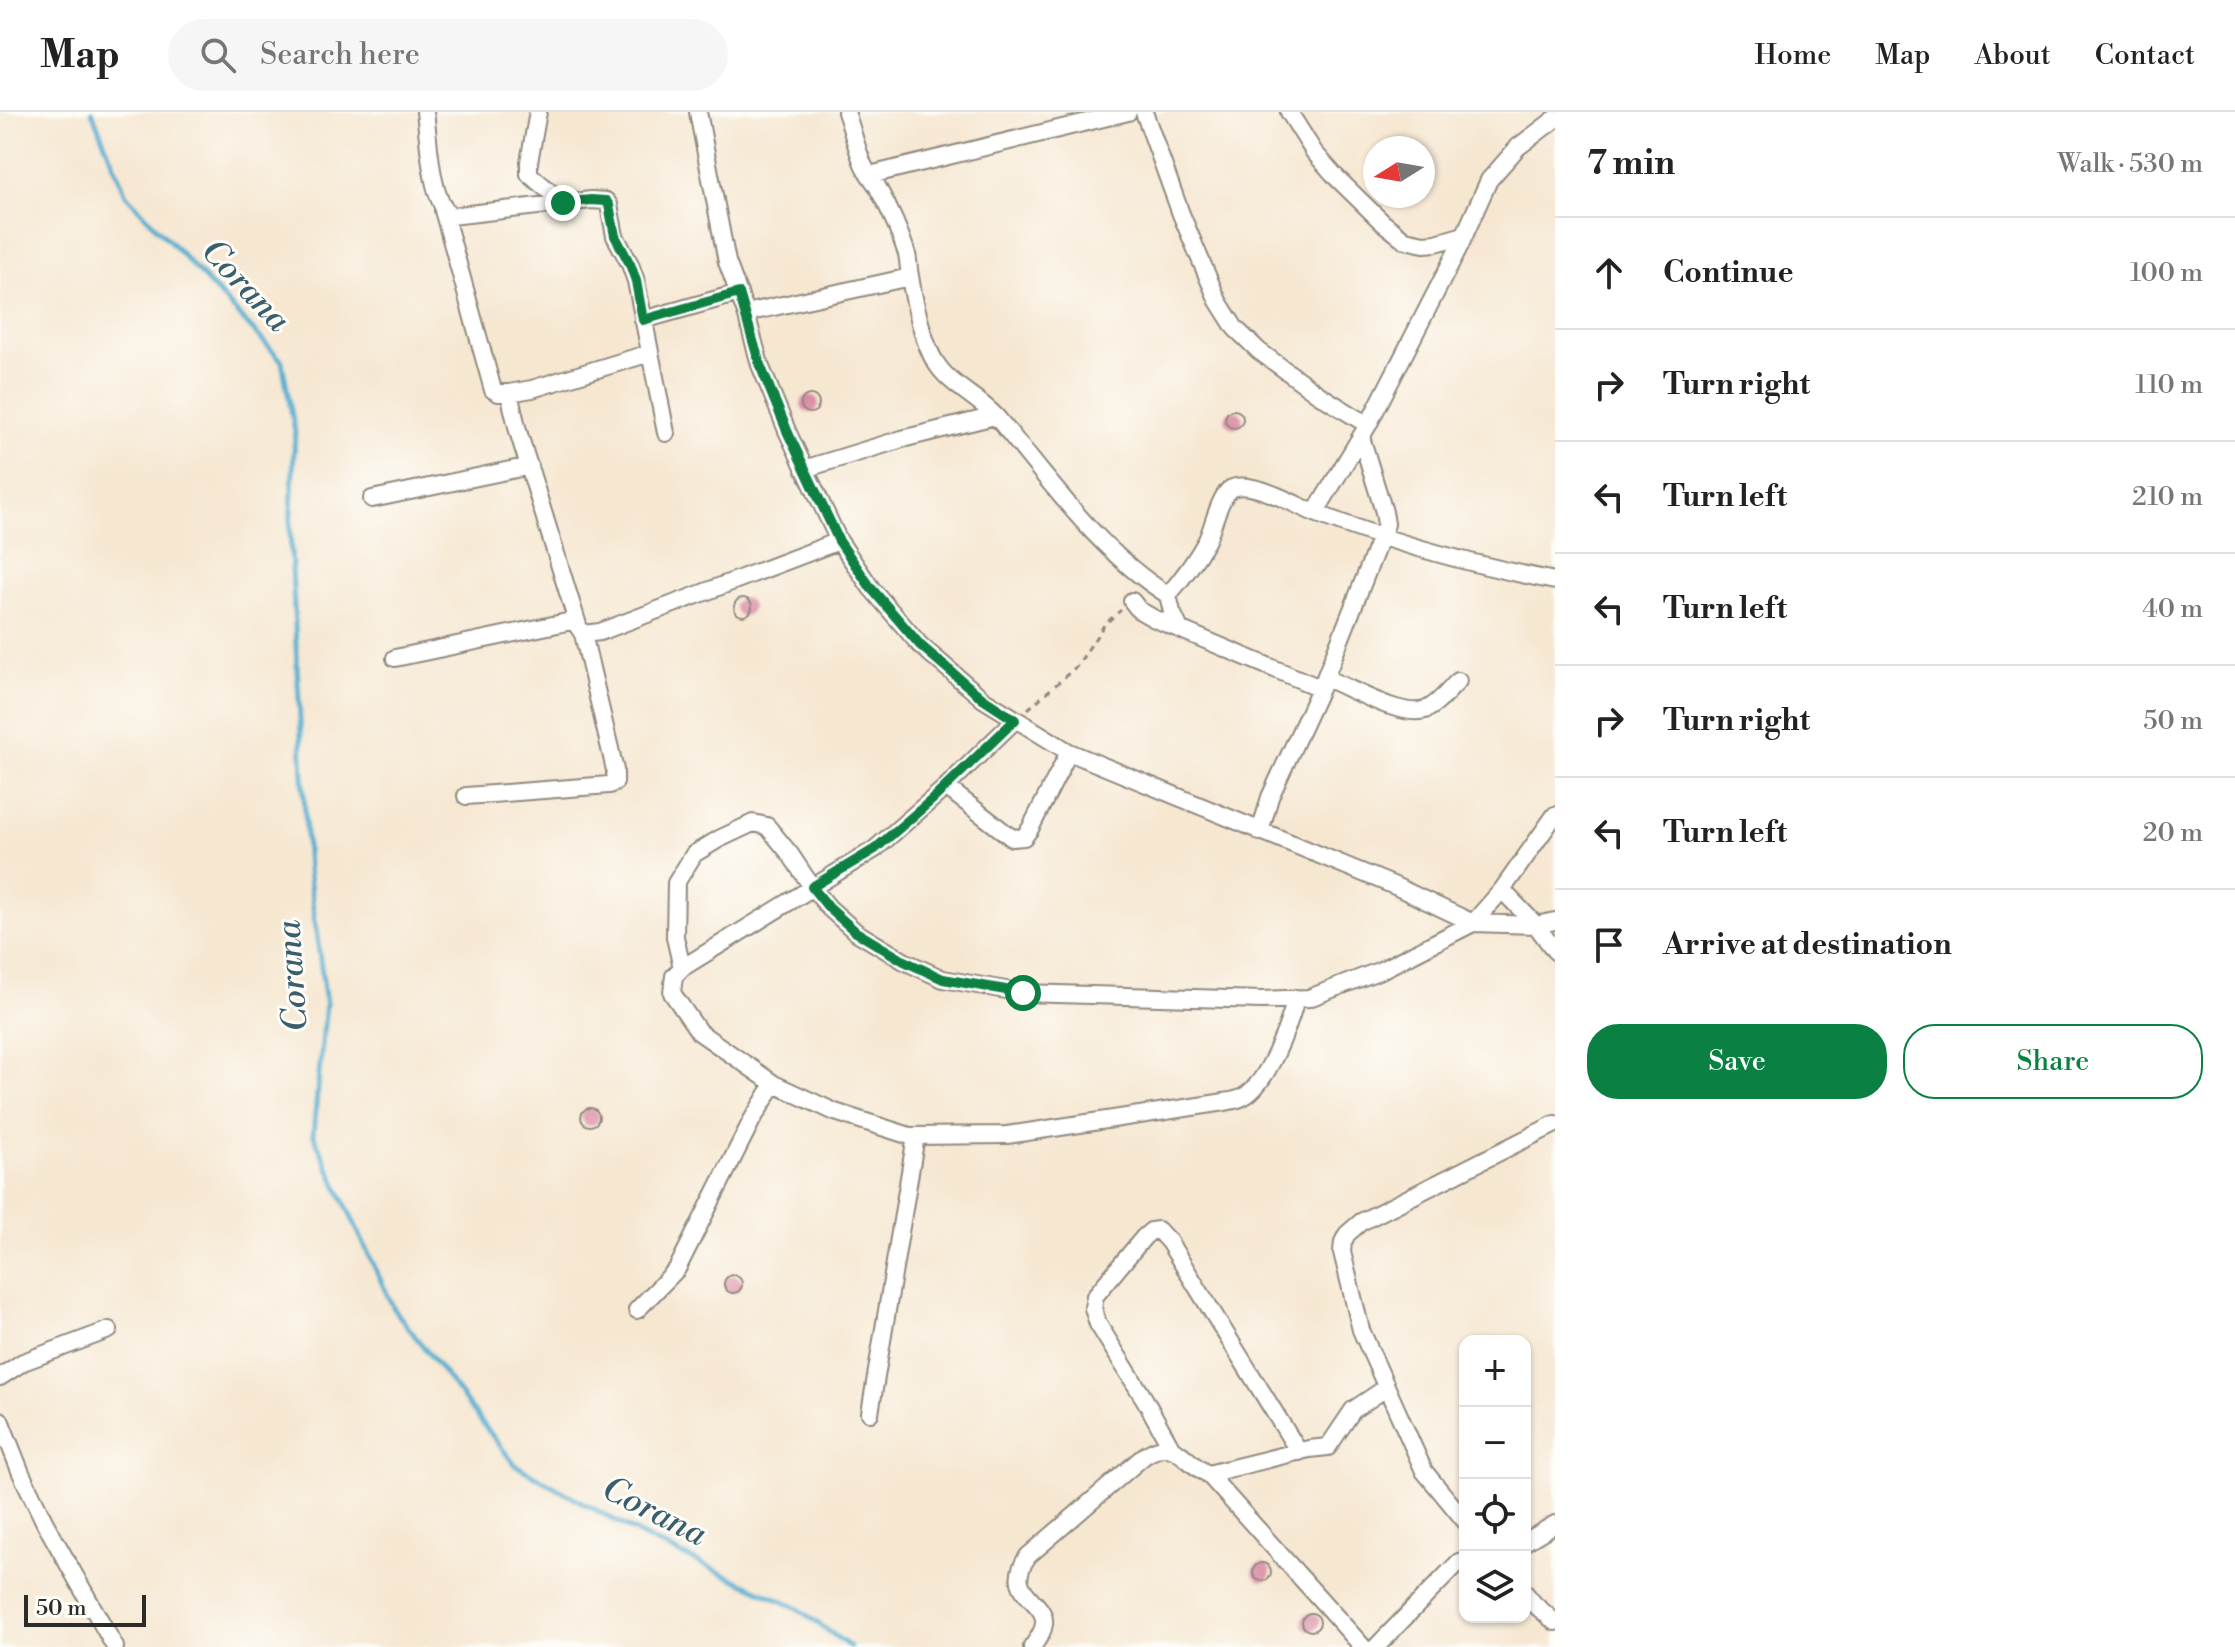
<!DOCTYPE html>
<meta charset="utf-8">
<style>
:root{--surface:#fff;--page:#f6f6f6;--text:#222;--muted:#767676;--line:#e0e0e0;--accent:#0b8043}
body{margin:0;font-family:"Libre Bodoni",serif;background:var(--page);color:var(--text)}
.controls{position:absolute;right:24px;bottom:24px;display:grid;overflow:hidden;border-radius:16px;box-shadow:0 2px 6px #0004}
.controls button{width:72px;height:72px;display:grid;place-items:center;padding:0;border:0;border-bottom:2px solid var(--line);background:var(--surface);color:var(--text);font:40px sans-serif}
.compass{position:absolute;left:1363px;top:24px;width:72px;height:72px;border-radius:50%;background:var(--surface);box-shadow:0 2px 6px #0004;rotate:259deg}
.scale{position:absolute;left:24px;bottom:20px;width:122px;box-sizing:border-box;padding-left:8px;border:4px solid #2b2b2b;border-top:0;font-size:22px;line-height:28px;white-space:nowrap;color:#2b2b2b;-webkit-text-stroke:6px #fdfcf7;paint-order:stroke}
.stop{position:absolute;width:24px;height:24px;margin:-18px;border:6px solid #0b8043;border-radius:50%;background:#fff}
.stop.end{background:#0b8043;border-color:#fff;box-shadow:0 2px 8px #0008}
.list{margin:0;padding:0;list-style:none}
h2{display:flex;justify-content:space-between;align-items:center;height:104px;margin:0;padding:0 32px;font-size:34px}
h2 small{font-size:26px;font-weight:400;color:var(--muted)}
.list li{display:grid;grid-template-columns:52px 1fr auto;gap:24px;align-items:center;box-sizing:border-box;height:112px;padding:0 32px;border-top:2px solid var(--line)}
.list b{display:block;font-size:30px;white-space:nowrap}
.list em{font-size:26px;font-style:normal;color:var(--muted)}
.actions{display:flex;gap:16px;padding:24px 32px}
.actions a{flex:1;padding:18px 0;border:2px solid var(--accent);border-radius:32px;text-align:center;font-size:28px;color:var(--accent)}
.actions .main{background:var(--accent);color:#fff}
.icon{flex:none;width:44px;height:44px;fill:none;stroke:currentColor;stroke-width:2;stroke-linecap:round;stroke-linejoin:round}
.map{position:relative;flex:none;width:1555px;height:1535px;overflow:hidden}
header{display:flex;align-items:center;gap:48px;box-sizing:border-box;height:112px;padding:0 40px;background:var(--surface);border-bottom:2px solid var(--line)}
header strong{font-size:38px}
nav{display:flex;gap:44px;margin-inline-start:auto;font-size:28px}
.search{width:560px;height:72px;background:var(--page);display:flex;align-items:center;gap:20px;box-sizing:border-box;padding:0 28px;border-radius:44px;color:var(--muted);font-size:30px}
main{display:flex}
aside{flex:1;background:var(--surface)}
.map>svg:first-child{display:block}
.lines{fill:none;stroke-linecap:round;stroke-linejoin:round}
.stream{stroke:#51abce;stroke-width:5}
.building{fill:#db8da6}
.street-casing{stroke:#90897e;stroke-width:20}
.path{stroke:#90897e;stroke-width:3;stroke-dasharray:6 6;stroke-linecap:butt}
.street{stroke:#fff;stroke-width:16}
.route{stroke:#0b8043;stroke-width:10}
.labels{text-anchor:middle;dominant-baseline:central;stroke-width:6;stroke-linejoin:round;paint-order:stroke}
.water-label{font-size:34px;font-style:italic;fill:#3a5e6c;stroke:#fdfcf7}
</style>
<header>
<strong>Map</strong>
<div class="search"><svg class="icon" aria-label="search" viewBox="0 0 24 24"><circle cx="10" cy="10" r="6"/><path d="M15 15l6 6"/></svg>Search here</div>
<nav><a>Home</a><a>Map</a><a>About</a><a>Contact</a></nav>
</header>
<main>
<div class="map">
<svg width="1555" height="1535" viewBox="0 0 1555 1535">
<rect width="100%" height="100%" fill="#fdfcf7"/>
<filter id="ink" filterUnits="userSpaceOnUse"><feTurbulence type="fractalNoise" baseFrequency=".0125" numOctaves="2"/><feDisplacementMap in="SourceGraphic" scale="16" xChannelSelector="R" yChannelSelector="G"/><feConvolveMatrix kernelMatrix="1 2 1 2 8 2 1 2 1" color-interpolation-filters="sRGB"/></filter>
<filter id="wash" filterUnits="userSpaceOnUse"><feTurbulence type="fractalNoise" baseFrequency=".006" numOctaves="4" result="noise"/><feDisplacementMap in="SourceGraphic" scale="32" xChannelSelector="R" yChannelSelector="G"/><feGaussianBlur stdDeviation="1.8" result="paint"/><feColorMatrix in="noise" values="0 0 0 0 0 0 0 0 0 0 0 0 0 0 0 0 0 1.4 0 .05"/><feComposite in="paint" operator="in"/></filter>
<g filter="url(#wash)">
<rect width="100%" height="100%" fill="#f6e7d1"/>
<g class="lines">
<path class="stream" d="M92,0L126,83L282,249L295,320L290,419L308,758L326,892L313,1022L394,1197L515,1353L652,1429L797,1496L850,1535"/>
</g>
<g id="blocks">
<path class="building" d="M801 292a9 9 0 1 1 18 0a9 9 0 1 1-18 0Z
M1225 307a9 9 0 1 1 18 0a9 9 0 1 1-18 0Z
M734 495a9 9 0 1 1 18 0a9 9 0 1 1-18 0Z
M581 1005a9 9 0 1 1 18 0a9 9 0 1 1-18 0Z
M724 1172a9 9 0 1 1 18 0a9 9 0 1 1-18 0Z
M1253 1460a9 9 0 1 1 18 0a9 9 0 1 1-18 0Z
M1302 1510a9 9 0 1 1 18 0a9 9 0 1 1-18 0Z"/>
</g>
</g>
<g filter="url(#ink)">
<use href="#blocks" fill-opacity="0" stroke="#90897e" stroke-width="2"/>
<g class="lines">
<defs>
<path id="street" d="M425,0C429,27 430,88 451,104L591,88L606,89L609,93L615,124L630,152L636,169L666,321
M538,0L529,50V62L563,91
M698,0L727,150L746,201L760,253L788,321L839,429L871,476L920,533L983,587L1069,640L1395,774L1473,811L1536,813L1555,809
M846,0C852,17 856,35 863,52C867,62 875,69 879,78C890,98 899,118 906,139C909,147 908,155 910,164C913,185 924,234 936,251C951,275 981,286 999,308C1050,369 1099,440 1168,483L1172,500L1180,517
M1144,0L1181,102L1218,189L1235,216L1259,239L1318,282L1368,313
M1289,0L1314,40L1336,65L1382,110L1405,128L1424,132L1436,131L1464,123
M870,63L1128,0
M443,98L493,278L498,281H509
M746,201L910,165
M643,208L739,181
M804,357L902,327L995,304
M372,387L530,354
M1315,401L1368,313L1460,133L1489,68L1518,35L1555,7
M1168,483C1183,466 1196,448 1207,428C1213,415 1219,387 1229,378C1246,364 1297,394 1315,401C1392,431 1474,453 1555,469
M1132,489L1139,498L1153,506L1320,576
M578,513L518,319L509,281L532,277L650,241
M395,546L567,510H575L583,522L600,520L839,429
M1325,566C1349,575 1401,606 1425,598C1438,593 1449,578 1458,569
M1015,608L946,675L875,737L682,856L674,864L672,881L699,920L774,972L835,1000L910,1024L1007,1023L1225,990C1230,989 1238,988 1243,985C1268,972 1289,913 1296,886
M946,675L1012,726L1024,725L1030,717L1069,640
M466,684L609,673L615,670V658L583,522
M1260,720L1270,685L1325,566L1386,412L1384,400L1361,325
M1502,778L1536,813L1555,839
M682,856L675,825L676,771L694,742L719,727L753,711L767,714L790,742L812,775L829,796L856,820L904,849L943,867L1023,881L1262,888L1309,886L1381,858L1473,811L1502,778L1555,703
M637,1198L677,1157L752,1008L774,972
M0,1265L23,1250L109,1218
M870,1301L916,1024
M0,1308L21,1361L45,1411L115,1535
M1171,1335L1145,1288L1098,1212L1093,1196L1095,1184L1144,1125L1151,1119L1158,1118L1169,1130L1299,1340
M1208,1362L1363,1535
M1465,1409L1424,1359L1361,1218L1342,1140L1343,1130L1347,1122L1361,1110L1555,1012
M1525,1430L1555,1412
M1525,1481L1534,1492L1555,1510
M1032,1535C1037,1528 1043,1521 1044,1512C1047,1487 1001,1482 1028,1444L1144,1344C1177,1323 1181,1349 1208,1362L1309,1337L1328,1335L1353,1298L1386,1276
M1376,1535L1459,1450L1465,1448"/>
</defs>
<use href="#street" class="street-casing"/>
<path class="path" d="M1028,597L1077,554L1104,513L1121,498"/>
<use href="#street" class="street"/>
</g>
</g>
<g class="lines" filter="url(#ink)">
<path class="route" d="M563,91L591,88L606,89L609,93L615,124L630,152L636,169L643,208L739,181L760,253L788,321L839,429L871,476L920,533L983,587L1015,608L934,686L875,737L812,775L829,796L856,820L904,849L943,867L1023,881"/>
</g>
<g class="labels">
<g class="water-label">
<text transform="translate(245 174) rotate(47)">Corana</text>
<text transform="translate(293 864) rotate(-94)">Corana</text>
<text transform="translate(654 1400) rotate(27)">Corana</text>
</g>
</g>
</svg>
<div class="controls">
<button>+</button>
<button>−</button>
<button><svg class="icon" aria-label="locate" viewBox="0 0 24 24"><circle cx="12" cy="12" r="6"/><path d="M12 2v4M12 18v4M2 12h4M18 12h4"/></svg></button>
<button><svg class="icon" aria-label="layers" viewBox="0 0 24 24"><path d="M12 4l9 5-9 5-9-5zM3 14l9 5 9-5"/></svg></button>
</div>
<svg class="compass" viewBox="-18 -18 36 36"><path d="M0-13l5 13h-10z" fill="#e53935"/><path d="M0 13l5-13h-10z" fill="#767676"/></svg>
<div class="scale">50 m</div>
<div class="stop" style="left:1023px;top:881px"></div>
<div class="stop end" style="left:563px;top:91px"></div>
</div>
<aside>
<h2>7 min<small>Walk · 530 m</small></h2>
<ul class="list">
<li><svg class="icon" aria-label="ahead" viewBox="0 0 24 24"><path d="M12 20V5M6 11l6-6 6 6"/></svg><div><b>Continue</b></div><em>100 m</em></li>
<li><svg class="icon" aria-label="right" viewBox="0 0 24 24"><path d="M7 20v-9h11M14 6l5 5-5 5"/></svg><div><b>Turn right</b></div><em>110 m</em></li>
<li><svg class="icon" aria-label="left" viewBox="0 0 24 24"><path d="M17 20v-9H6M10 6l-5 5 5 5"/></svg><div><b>Turn left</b></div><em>210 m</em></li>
<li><svg class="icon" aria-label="left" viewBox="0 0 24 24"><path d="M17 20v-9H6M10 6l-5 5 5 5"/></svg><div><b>Turn left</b></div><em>40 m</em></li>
<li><svg class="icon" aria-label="right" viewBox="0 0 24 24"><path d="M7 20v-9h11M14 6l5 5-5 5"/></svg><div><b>Turn right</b></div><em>50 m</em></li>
<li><svg class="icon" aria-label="left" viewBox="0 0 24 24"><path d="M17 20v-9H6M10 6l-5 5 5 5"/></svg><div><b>Turn left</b></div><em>20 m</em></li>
<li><svg class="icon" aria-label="arrive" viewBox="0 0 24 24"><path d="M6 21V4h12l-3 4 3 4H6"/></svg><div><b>Arrive at destination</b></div></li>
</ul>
<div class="actions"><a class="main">Save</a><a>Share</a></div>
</aside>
</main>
